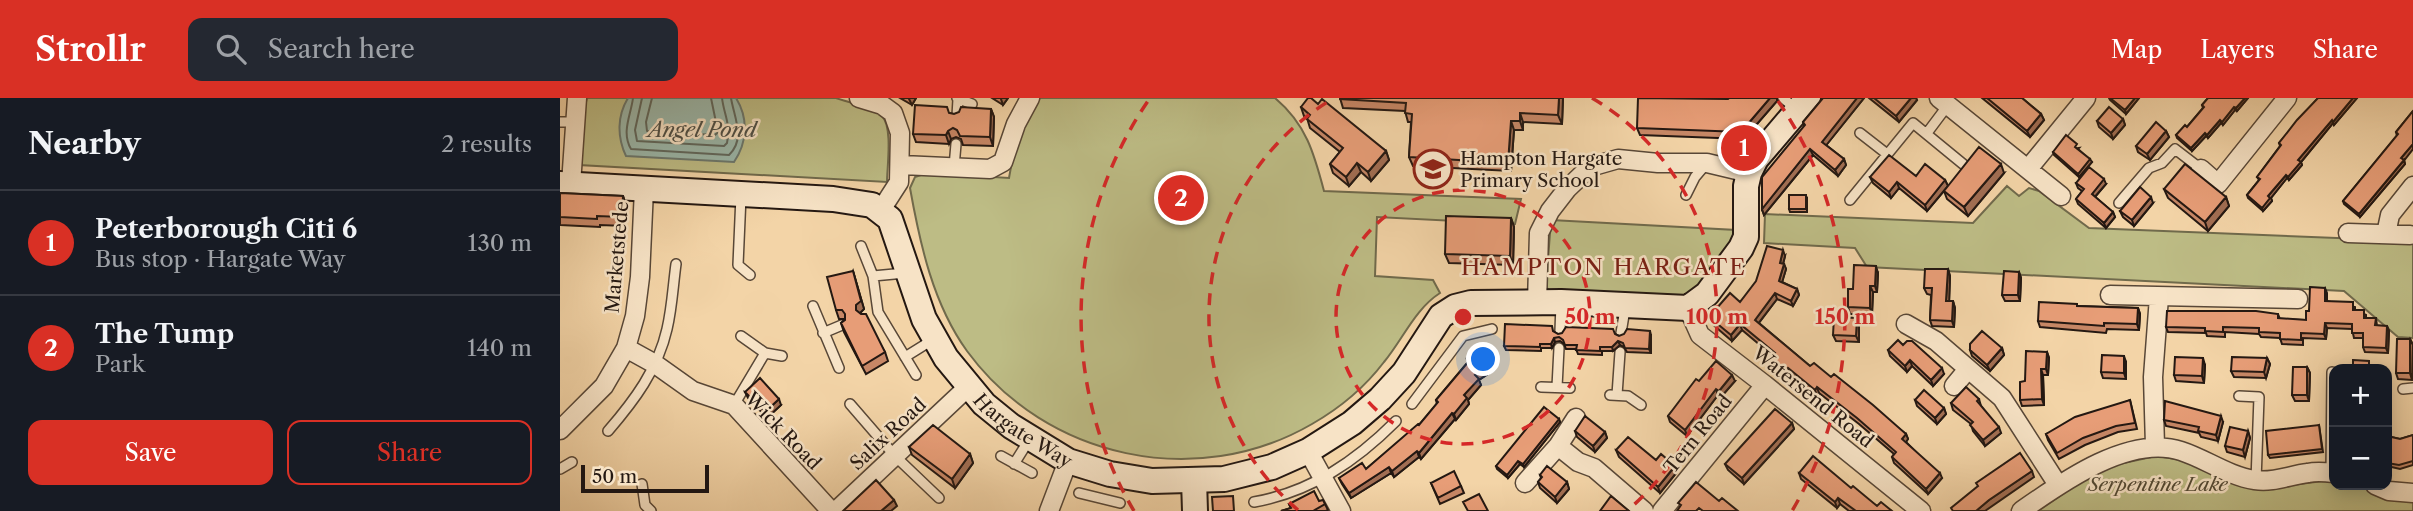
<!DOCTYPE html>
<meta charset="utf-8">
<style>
:root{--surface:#171b24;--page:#242831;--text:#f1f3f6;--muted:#9ea1a6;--line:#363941;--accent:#d93025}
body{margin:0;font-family:"Libre Caslon Text",serif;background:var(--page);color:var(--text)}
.controls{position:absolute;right:21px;bottom:21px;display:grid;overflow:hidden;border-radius:14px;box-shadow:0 4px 18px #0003}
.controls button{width:63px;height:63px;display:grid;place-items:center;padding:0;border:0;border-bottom:2px solid var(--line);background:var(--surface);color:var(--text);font:35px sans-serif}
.scale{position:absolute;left:21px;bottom:18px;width:128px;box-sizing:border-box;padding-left:7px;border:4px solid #241812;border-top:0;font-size:19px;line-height:24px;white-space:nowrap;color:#241812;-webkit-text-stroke:5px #f7e3c6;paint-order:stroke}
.you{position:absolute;left:924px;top:262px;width:24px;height:24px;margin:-18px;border:5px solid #fff;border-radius:50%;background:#1a73e8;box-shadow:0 0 0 10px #1a73e833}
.badge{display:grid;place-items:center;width:46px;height:46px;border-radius:50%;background:var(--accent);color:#fff;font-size:23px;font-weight:700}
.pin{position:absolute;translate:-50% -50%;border:4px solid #fff;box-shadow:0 2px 7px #0006}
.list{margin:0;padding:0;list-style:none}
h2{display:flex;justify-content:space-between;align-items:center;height:91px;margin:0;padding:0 28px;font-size:30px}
h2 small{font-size:23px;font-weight:400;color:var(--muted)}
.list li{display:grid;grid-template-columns:46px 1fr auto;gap:21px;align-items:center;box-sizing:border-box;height:105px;padding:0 28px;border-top:2px solid var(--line)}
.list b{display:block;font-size:26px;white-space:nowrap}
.list p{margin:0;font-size:23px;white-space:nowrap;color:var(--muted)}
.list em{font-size:23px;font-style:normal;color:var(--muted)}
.actions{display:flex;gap:14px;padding:21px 28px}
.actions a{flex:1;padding:16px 0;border:2px solid var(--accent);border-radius:14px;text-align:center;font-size:24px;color:var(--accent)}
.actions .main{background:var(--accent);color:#fff}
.icon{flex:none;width:38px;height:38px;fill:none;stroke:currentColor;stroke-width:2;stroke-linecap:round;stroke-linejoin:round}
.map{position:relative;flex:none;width:1853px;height:413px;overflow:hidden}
header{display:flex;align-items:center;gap:42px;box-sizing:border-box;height:98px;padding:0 35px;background:var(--accent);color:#fff}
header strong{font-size:33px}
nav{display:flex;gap:38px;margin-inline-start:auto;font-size:24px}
.search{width:490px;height:63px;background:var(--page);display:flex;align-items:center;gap:18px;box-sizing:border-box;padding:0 24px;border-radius:14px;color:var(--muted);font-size:26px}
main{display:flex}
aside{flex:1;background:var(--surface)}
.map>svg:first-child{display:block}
.green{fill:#bdbc85;stroke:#706a4c;stroke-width:2}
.water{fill:#9bb8ab;stroke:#6b786e;stroke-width:2}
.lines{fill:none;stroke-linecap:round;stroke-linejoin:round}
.shore{stroke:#60685e;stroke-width:2}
.lane-casing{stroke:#584737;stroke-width:12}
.street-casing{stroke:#584737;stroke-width:21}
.secondary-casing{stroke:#241812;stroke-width:28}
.lane{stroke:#f7e3c6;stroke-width:9}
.street{stroke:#f7e3c6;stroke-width:18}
.secondary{stroke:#f7e3c6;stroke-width:24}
.wall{fill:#c78766;stroke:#241812;stroke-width:2}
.shaded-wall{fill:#a26e53;stroke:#241812;stroke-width:2}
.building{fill:#e79d77;stroke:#241812;stroke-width:2}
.ring{fill:none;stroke:#d62828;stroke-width:3.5;stroke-dasharray:12 9}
.labels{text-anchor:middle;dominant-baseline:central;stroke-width:5;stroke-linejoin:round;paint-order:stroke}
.poi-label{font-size:19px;fill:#241812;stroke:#f7e3c6;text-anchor:start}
.street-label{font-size:19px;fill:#241812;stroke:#f7e3c6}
.park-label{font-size:19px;font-style:italic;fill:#524934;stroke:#f7e3c6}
.water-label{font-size:21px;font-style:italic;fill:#4e5048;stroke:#f7e3c6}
.quarter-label{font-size:23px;letter-spacing:2px;fill:#7a1f14;stroke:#f7e3c6}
.centre{fill:#d62828;stroke:#f7e3c6;stroke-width:3.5}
.ring-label{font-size:21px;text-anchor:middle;font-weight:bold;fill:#d62828;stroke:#f7e3c6;stroke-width:5;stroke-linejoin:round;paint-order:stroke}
</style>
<header>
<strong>Strollr</strong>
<div class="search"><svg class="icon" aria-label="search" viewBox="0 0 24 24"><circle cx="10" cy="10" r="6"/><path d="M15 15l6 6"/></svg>Search here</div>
<nav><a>Map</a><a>Layers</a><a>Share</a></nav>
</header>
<main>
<aside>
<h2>Nearby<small>2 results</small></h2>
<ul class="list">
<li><span class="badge">1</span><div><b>Peterborough Citi 6</b><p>Bus stop · Hargate Way</p></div><em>130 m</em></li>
<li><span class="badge">2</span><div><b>The Tump</b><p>Park</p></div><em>140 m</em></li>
</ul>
<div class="actions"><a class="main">Save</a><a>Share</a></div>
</aside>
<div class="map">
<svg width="1853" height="413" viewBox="0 0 1853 413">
<rect width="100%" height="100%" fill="#f3d4a7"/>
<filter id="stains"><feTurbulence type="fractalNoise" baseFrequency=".00286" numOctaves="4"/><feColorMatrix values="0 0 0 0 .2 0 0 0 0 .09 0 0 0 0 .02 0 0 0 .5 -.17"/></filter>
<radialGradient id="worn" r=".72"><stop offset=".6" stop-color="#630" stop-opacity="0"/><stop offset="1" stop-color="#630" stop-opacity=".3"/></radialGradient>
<path class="green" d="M27,0H276C289,5 311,8 322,18C333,29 327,69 327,84L19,67L23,16Z
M480,0H715C746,26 754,55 764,93L961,101L955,126L817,119L815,178L873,182L880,195C855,211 843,241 824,264C805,289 780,310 752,326C637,393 486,361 407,253C373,206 360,146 350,90L355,79L367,75L449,80C454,50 461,23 480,0Z
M1447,88L1459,98L1469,90L1479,93L1529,130L1853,143V240L1838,239L1784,193L1307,169L1295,150L1204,145L1205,116L1413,125Z
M991,122L1176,132L1170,153L1146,183L1117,205L990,195L986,188Z
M1596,358L1629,363L1709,390L1763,383L1774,384V387C1780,387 1786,386 1792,387C1813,390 1830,406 1853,402V413H1478L1523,382L1550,368Z"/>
<path class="water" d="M68,0H176C189,21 187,45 174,64L66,58C57,39 57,18 68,0Z"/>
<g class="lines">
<path class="shore" d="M73,0C71,17 61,34 71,51L169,57C186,41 174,19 171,0
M82,0L75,32L77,43L164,48L167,45C171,26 164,17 162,0
M92,0L86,24L87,33L155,37L158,34L151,0"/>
<defs>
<path id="lane" d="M397,0L412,6
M1223,0L1236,11
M397,18L398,1
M0,24H15
M1300,35L1327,56
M1367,35L1388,7
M394,69L396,46
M1126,97L1135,79L1146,66
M181,98L178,167L190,177
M1290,102L1353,25L1403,66
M1559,105L1589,70L1602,65L1615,51L1641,71
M301,148L313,178L318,214L356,277
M313,178L345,175
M253,208L279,270
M1000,233L1001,206
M263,235L282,227
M1061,235L1065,211
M181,238L205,255L222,258
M345,259L374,241
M981,289L1010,290
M997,289L999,250
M1843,291L1853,290
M1050,297L1068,298L1081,307
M1057,297L1060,254
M1679,298L1699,299L1696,383
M290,306L335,358L379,400
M852,306L903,238L932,231
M174,307L205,255
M48,333C74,303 98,271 107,231C112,210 113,188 116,166
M441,358L472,375
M454,366L469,342
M0,371L12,364
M1771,375L1772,274
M82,386L85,407L91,413
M519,395L560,405
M694,404C751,394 796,363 836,323"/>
<path id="street" d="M299,0L322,7L333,15L340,35L339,84L321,112
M1379,0L1501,98
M342,67L430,71L443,64L456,26L470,0
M1468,71L1526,0
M1641,71L1658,86L1727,0
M11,86L17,0
M1788,135L1850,137
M1826,136L1830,117L1853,88
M1550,197L1738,201
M977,205L979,135L990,113L1007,91L1030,69L1058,61L1098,65H1147L1189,75
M1128,210L1140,237L1205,287L1361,413
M1346,226L1376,243L1442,300L1498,387
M66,250L95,266L133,293L174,307L271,413
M1394,288L1408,271
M0,332L44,288L66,250L75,218L80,179L84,91
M998,348L1018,364L1034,370L1084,413
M1595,348L1593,279L1599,199
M748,353L781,413
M965,385L998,348L1016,320
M1815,387L1829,393L1853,395
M276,413L408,289
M489,413L508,363
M1102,413L1205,287
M1461,413C1501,385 1569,336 1621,353C1646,361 1668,378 1695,382C1713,385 1730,377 1748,375C1756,373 1766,374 1774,375"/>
<g id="secondary">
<path id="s1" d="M0,86L273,101L312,107L330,121L364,221L386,260L424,306L451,328L508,363L550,376L592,383L664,381L712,369L748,353L792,325L820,301L844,275L881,218L895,209L911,205L1001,204L1128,210L1147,196L1181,150L1186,139V88L1189,75L1196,61L1248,0"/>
<path d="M634,382L635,413"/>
</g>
</defs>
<use href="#lane" class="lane-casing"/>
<use href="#street" class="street-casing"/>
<use href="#secondary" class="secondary-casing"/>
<use href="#lane" class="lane"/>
<use href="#street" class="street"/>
<use href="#secondary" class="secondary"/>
</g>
<path class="wall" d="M340,0H356L352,7Z
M432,0H448L443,7Z
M780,0H1003L1002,26L963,24V32H954L951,73L853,68L849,59L851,24H848L845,13L783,10Z
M1263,0H1304L1266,47L1284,61L1286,67L1278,78L1253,57L1204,117L1202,111L1244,28L1243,24Z
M1309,0H1356L1357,2L1339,24Z
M1422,0H1462L1481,16L1484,22L1470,39Z
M1549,0H1579L1566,16L1550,2Z
M1648,0H1688L1677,13L1675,12L1663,27L1661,25L1648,40L1646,38L1632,53L1617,40L1616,37L1627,29L1643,10L1642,7Z
M1758,0H1797L1774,27L1773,25L1741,64L1742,67L1729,82L1727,80L1711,100L1712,103L1703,113L1688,100L1687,97L1699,82L1697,79L1720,48L1719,45Z
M1217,3L1184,41L1080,37L1077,30Z
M758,6L826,53L829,62L811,83L801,74L789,88L773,75L770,66L780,54L750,30L747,20L744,18L741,9Z
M431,11L434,19L433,48L403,47L401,41L396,39L391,41L389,46L356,44L353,36L389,15L394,16Z
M1853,13L1844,62L1845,66L1800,119L1784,106L1783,103L1837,38L1836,34Z
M1563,21L1565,27L1553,41L1539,29L1537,23Z
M1606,33L1609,39L1590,62L1578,54L1576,48Z
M1519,50L1518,51L1532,64L1519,79L1494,57L1493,54Z
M1444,75L1408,118L1387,101L1384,93Z
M1356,78L1385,82L1388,88L1367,113L1339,90L1331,100L1313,85L1310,79Z
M1516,85L1546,86L1535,99L1553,114L1555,119L1546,130L1518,106L1516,101L1522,93L1518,90Z
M1604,91L1666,99L1669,108L1648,133L1608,100Z
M0,95L63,98L66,107L65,128L40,127V129L0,127Z
M1247,100V114H1230L1229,111Z
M1593,105L1574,128L1563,119L1560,113Z
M951,120L954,129L953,167L889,165L885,156Z
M1225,158L1223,166H1224L1226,171L1222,184L1237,191L1239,197L1233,208L1217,201L1199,225L1250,268L1271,279L1346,336L1348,341L1346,344L1382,380L1368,396L1334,365L1332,359L1334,356L1299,326L1259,295L1257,298L1230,275L1227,279L1212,267L1210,261L1213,258L1182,232L1172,243L1151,225L1149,219L1180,204Z
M1388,171L1390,178L1389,203H1393L1395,210L1394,229L1372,228L1370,222L1371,197L1367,196L1364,190Z
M293,173L304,211L300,215L325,254L328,263L306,276L284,234L281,225L285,221H279L276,212Z
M1459,174L1461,180L1460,203H1445L1442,197Z
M1318,175L1317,194H1313L1312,216H1290L1288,209L1293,191Z
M1765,190L1767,195V203L1795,209V212L1806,217V220H1816L1817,228H1827L1829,233L1828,255L1805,254L1803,249V240H1794L1792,231L1767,230L1766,241L1743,240V247L1722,246L1720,240L1701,239L1699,236L1665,234V239L1647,238L1646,235L1608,234L1606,229L1718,216L1720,221L1746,222L1749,213Z
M1518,208L1578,210L1580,216L1579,232L1547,231L1546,235L1480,229L1478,223Z
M1297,220L1299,226V244L1276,243L1273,237Z
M993,233L998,236H1055L1059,238L1091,237V255L1067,254L1064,249L1060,247L1053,253H1042V257L1018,256L1016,251H1006L1004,246L1000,243L995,244L992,250H981V253L946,252L944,248Z
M1850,241L1853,247L1852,282L1838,281L1836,275Z
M1343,247L1384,276L1373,288L1352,268L1347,274L1330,258L1328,252Z
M1442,250L1444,257L1430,273L1412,258L1410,252Z
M1487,254L1489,260L1488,277H1483L1484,307L1462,308L1460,302L1465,283Z
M1707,260L1710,266L1706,280L1674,279L1671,273Z
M907,261L932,266L934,272L919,282L921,287L908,302L909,306L896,322L895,321L861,361L859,359L834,379L831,375L791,400L782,386L779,380L806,371L859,327L877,306L876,302L908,264Z
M1566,264V281L1543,280L1541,274Z
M1645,267L1644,285L1616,283L1614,277Z
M1747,269L1750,275L1749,303H1735L1732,297Z
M1139,283H1175L1161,299L1158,297L1127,338L1110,324L1108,318Z
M185,294L221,307L207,320L188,300Z
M1419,301L1421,308L1441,335L1425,348L1413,333L1411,326L1393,312L1391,305Z
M1355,302L1384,310L1386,316L1377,326L1357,308Z
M1570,302L1577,331L1558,334L1525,347L1499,361L1488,342L1486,336Z
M999,321L1000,324L964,369L960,366L948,380L937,371L936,368Z
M1604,322L1663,324L1658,343L1641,339L1639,335L1606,328Z
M1232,325L1234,331L1184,386L1168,372L1165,366Z
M1759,327L1763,354L1710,360L1708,357Z
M1015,333L1045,334L1047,340L1035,354L1017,339Z
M1688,333L1690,340L1685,359L1667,354L1665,348Z
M1853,337V367L1840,371L1827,368V338L1840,341Z
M349,349L410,356L413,365L395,390L352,357Z
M1056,352L1115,368L1117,374L1100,395L1059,359Z
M1239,375L1291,390L1317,408L1332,413H1289L1280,406L1277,410L1241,381Z
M980,377L1007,384L1009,391L997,405L980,390L978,384L981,380Z
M871,385L901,388L904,395L880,406Z
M759,403L765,406L768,412L766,413H721L731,410L729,406Z"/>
<path class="shaded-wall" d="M350,0H356L352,7L349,1Z
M441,0H448L443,7L441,1Z
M999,0H1003L1002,26L998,17Z
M1210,0H1217V3L1184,41L1181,34Z
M1297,0H1304L1264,50L1262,44Z
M1351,0H1356L1357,2L1339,24L1336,18Z
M1575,0H1579L1566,16L1565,12Z
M1685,0H1688L1677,13L1676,10Z
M1793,0H1797L1774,27L1773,24Z
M1674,9L1675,12L1663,27L1662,24Z
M431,11L434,19L433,48L430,39Z
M960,15L963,24V32L960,23Z
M1481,16L1484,22L1470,39L1467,33Z
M1563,21L1565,27L1553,41L1551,35Z
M1660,22L1661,25L1648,40L1647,37Z
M1772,22L1773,25L1741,64L1742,67L1729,82L1728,79L1738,62Z
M951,23L954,32L951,73L948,65Z
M388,33L391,41L389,46L386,37Z
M1606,33L1609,39L1590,62L1587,56Z
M1645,35L1646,38L1632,53L1631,50Z
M1853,46V51L1843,64L1841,60Z
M1250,51L1253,57L1204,117L1202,111Z
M826,53L829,62L811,83L808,74Z
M1284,61L1286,67L1278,78L1275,72Z
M1530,61L1532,64L1519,79L1518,76Z
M1844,62L1845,66L1800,119L1799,116Z
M797,65L801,74L789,88L786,79Z
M1441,66L1444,75L1408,118L1404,109Z
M1726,77L1727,80L1711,100L1712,103L1703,113L1702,110L1708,98Z
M1544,81L1546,86L1533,101L1532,96Z
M1385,82L1388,88L1367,113L1365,107Z
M1337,84L1339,90L1331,100L1329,94Z
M63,98L66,107L65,128L62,119Z
M1591,99L1593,105L1574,128L1572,122Z
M1666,99L1669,108L1648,133L1645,124Z
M1553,114L1555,119L1546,130L1544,125Z
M951,120L954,129L953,167L950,158Z
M1223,152L1225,158L1222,170L1220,165Z
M1224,166L1226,171L1221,188L1219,183Z
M1316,168L1318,175L1317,194L1315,188Z
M1388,171L1390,178L1389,209L1386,203Z
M293,173L304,211L299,216L296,212Z
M1459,174L1461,180L1460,203L1458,197Z
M1310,188L1313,194L1312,216L1310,210Z
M1237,191L1239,197L1233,208L1231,203Z
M1215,195L1217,201L1197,227L1195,222Z
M1393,203L1395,210L1394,229L1392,223Z
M1578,210L1580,216L1579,232L1577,226Z
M1297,220L1299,226V244L1296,238Z
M1765,225L1767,230L1766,241L1764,236Z
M1180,226L1182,232L1172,243L1171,237Z
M1827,228L1829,233L1828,255L1826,250Z
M1090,233L1091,237V255L1089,251Z
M994,240L995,244L992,250L991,246Z
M1850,241L1853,247L1852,282L1850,275Z
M1058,243L1060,247L1053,253L1052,249Z
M1442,250L1444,257L1430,273L1427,267Z
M1487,254L1489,260L1488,277L1486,271Z
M1564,258L1566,264V281L1564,275Z
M1643,260L1645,267L1644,285L1642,278Z
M1707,260L1710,266L1706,280L1704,274Z
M1350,262L1352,268L1347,274L1345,268Z
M932,266L934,272L919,282L921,287L908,302L909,306L896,322L894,316L915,277Z
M1747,269L1750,275L1749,303L1747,297Z
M1228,270L1230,275L1227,279L1225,274Z
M1382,270L1384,276L1373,288L1371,282Z
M1481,271L1483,277L1484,307L1482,301Z
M1172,277L1175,283L1161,299L1159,293Z
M1257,289L1259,295L1257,298L1255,292Z
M1156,291L1158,297L1127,338L1125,332Z
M219,301L221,307L207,320L205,314Z
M1384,310L1386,316L1377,326L1375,320Z
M892,315L895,321L861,361L859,355Z
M1661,318L1663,324L1658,343L1656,337Z
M999,321L1000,324L964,369L963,366Z
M1232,325L1234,331L1184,386L1182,380Z
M1439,329L1441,335L1425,348L1423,342Z
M1688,333L1690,340L1685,359L1683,352Z
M1045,334L1047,340L1035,354L1033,348Z
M1346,336L1348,341L1344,347L1342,341Z
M857,353L859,359L834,379L832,373Z
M410,356L413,365L395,390L392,381Z
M958,363L960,366L948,380L947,377Z
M1115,368L1117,374L1100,395L1098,389Z
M829,369L831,375L791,400L789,395Z
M1472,373L1474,379L1425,413H1416L1429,402Z
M1380,375L1382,380L1368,396L1366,391Z
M1007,384L1009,391L997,405L995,399Z
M1278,400L1280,406L1277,410L1275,404Z
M334,402L337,408L331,413H321Z"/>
<path class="building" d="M748,0H751L758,6L762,1L826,53L808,74L797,65L786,79L770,66L783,50L747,21L750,17L741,9Z
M780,0H999L998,17L960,15V23H951L948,65L849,59L852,16L845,15L846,5L780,1Z
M1078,0L1168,1L1169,0H1210L1181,34L1077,30Z
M1263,0H1297L1262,44L1284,61L1275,72L1250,51L1202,111V79L1245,27L1243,24Z
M1314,0H1351L1336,18Z
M1427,0H1462L1481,16L1467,33Z
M1550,0H1575L1565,12Z
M1648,0H1685L1676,10L1674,9L1662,24L1660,22L1647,37L1645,35L1631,50L1616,37L1625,27L1627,29L1644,9L1642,7Z
M1758,0H1793L1773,24L1772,22L1738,62L1741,64L1728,79L1726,77L1708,98L1710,100L1702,110L1687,97L1700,81L1697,79L1721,47L1719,45L1737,22Z
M355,7L387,9L389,15L394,16L399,14L401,9L431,11L430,39L400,38L397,32L393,30L388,33L386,37L353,36Z
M1549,9L1563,21L1551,35L1537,23Z
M1853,13V46L1841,60L1844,62L1799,116L1783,103L1838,36L1836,34Z
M1596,24L1606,33L1587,56L1576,48Z
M1506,37L1517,46L1515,49L1530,61L1518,76L1493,54Z
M1419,49L1441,66L1404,109L1384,93Z
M1329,57L1356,78L1365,66L1385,82L1365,107L1337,84L1329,94L1310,79Z
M1625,66L1666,99L1645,124L1604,91Z
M1529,69L1544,81L1532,96L1553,114L1544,125L1516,101L1524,91L1516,85Z
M1580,89L1591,99L1572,122L1560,113Z
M0,95L63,98L62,119L37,118V121L0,119Z
M1229,97H1246V111H1229Z
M886,118L951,120L950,158L885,156Z
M1207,148L1223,152L1220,165L1224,166L1219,183L1237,191L1231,203L1215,195L1195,222L1250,268L1254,265L1271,279L1274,276L1313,307L1346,336L1342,341L1380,375L1366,391L1332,359L1336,354L1297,320L1257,289L1255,292L1228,270L1225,274L1210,261L1215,255L1180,226L1171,237L1149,219L1170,195L1180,204L1196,183Z
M1294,167L1316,168L1315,188H1310V210L1288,209V191H1293Z
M1365,171H1388L1386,203H1393L1392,223L1370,222L1372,190H1364Z
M293,173L301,203L296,207V212L301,216H306L325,254L302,268L281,225L285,222V216L282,212H276L267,179Z
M1444,173L1459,174L1458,197H1442Z
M1750,189L1765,190V203L1793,204V212H1804V220H1816L1815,227L1827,228L1826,250L1803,249V235H1792V226L1765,225L1764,236L1741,235V242L1720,241V235L1699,234V230L1663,229V234L1645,233V230L1606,229L1607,213H1696L1718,216V220L1746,222V213H1749Z
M1479,204L1517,206V208L1578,210L1577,226L1544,225V228L1478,223Z
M1274,219L1297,220L1296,238L1273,237Z
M945,226L992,228L993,233L998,236L1002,235L1006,229L1053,231L1055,236L1059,238L1064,236L1067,231L1090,233L1089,251L1065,250L1063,245L1058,243L1052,249H1040V253L1016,252L1017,247H1005L1003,242L999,239L994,240L991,246H980V249L944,248Z
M1422,233L1442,250L1427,267L1410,252V246Z
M1837,241H1850V275H1836Z
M1338,242L1343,247L1347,243H1352L1382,270L1371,282L1350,262L1345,268L1328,252Z
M921,250L932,266L915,277L919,281L904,297L907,300L894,316L892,315L859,355L857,353L832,373L829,369L789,395L779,380L802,365L806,371L858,326L859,327L878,304L876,302L909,263L907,261Z
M1466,253L1487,254L1486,271H1481L1482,301L1460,302V284L1465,283Z
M1542,257L1564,258V275L1541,274Z
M1615,259L1643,260L1642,278L1614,277Z
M1672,259L1707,260L1704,274L1671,273Z
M1793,262L1809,263V271H1793Z
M1156,263L1172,277L1159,293L1156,291L1125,332L1108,318L1136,281L1139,283Z
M1733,269H1747V297H1732Z
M200,280L219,301L205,314L185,294Z
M1406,289L1419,301L1417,303L1439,329L1423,342L1410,327L1413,324L1391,305Z
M1364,292L1384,310L1375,320L1355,302Z
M1570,302L1575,325L1556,328L1523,340L1497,355L1486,336L1515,319Z
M1605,303L1661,318L1656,337L1638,333L1639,329L1604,322Z
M984,309L999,321L963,366L958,363L947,377L936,368Z
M1215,311L1232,325L1182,380L1165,366Z
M1025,318L1045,334L1033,348L1015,333Z
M373,327L410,356L392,381L349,349Z
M1759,327L1762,351L1708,357L1706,333Z
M1670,329L1688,333L1683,352L1665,348Z
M1853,337V363L1839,367L1827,365V338L1840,341Z
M1068,339L1096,362L1101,356L1115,368L1098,389L1056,352Z
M1460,355L1472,373L1429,402L1416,413H1393L1391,410L1418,388L1416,385Z
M1253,358L1291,390L1293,388L1317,408L1321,404L1332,413H1296L1278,400L1275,404L1239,375Z
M987,368L1007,384L995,399L978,384L982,379L980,377Z
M894,373L901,388L878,400L871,385Z
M316,382L334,402L321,413H283Z
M1136,384L1159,403L1162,400L1178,413H1143L1139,410L1136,413H1117L1121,407L1118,405Z
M754,393L759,403L763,402L765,406L753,413H721L731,410L729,406Z
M919,396L928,413H908L903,404Z
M673,398L674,413H653L652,399Z
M1051,398L1069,413H1040Z"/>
<g class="ring">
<circle cx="903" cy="219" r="127"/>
<path d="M738 412A254 254 0 0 1 774 0M1032 0A254 254 0 0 1 1068 412"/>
<path d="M574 413A382 382 0 0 1 588 3M1218 3A382 382 0 0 1 1232 413"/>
</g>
<defs>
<symbol id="school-ring" viewBox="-11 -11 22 22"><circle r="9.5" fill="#f7e3c6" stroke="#8f2418" stroke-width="1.5"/><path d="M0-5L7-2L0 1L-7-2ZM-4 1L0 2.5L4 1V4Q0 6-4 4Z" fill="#8f2418"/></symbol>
</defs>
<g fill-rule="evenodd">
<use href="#school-ring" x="851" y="49" width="44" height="44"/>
</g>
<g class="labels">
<g class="poi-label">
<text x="900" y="60">Hampton Hargate<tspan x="900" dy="22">Primary School</tspan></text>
</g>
<g class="street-label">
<text transform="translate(57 159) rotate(-85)">Marketstede</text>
<text transform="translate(1253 299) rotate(39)">Watersend Road</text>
<text stroke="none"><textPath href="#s1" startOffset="593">Hargate Way</textPath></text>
<text transform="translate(223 333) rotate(46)">Wick Road</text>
<text transform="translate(328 336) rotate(-43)">Salix Road</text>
<text transform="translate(1138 336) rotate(-51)">Tern Road</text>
</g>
<g class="park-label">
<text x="1598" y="386">Serpentine Lake</text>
</g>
<g class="water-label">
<text x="142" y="31">Angel Pond</text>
</g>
<g class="quarter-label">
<text x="1044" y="169">HAMPTON HARGATE</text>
</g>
</g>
<circle cx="903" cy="219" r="10" class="centre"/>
<g class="ring-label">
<text x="1030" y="226">50 m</text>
<text x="1157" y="226">100 m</text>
<text x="1285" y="226">150 m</text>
</g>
<rect width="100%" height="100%" filter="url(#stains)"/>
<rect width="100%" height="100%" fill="url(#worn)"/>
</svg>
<div class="controls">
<button>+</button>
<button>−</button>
</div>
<div class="scale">50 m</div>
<div class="you"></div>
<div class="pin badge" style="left:1184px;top:50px">1</div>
<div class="pin badge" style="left:621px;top:100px">2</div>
</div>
</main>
